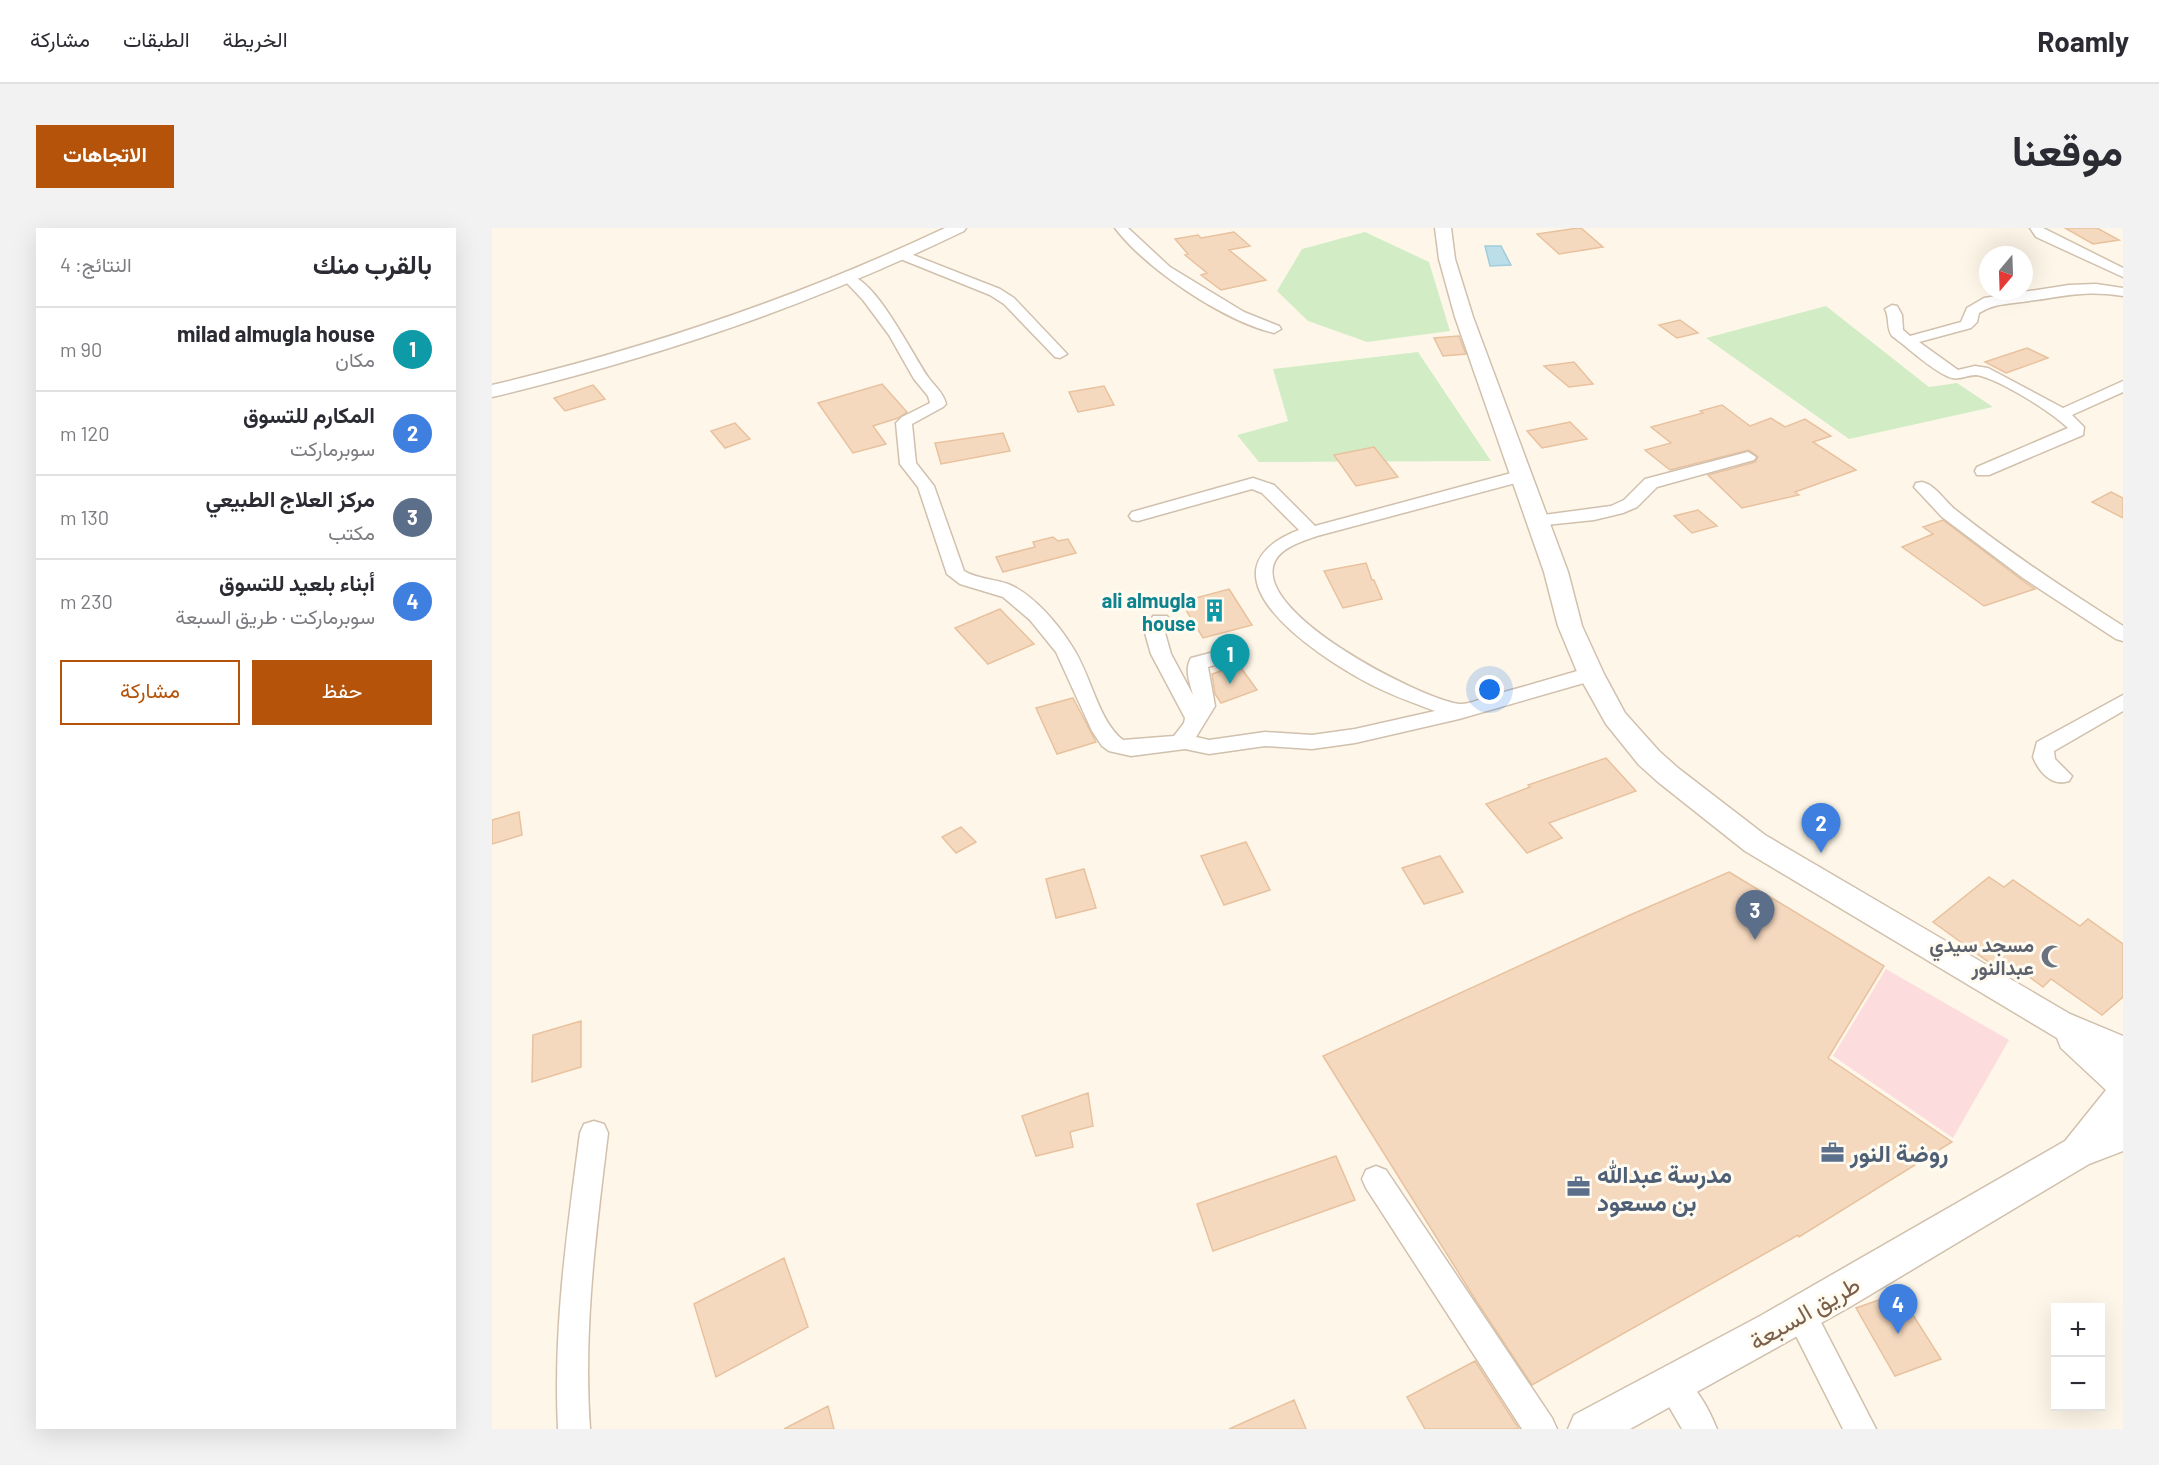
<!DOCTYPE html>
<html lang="ar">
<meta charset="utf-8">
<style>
:root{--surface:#fff;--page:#f2f2f3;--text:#2b2b33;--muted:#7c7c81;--line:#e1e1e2;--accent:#b45309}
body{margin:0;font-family:Barlow,Vazirmatn,sans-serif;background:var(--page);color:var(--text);direction:rtl}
.controls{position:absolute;right:18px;bottom:18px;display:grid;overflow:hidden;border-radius:0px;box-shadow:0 6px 24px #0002}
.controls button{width:54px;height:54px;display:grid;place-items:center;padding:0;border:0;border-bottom:2px solid var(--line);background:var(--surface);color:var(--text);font:30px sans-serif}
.compass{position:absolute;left:1487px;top:18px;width:54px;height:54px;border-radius:50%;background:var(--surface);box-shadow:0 6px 24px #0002;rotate:199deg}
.you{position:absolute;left:998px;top:462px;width:21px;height:21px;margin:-15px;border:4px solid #fff;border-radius:50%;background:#1a73e8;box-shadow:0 0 0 9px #1a73e833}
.badge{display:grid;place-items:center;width:39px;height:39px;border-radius:50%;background:var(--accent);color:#fff;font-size:20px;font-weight:700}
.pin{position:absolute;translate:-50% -50px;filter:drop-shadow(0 2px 3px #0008)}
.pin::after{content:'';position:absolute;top:32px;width:21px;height:18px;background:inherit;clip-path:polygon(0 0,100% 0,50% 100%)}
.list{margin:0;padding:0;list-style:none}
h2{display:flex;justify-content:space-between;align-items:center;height:78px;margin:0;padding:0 24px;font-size:26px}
h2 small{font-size:20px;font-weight:400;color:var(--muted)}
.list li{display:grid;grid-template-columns:39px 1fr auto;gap:18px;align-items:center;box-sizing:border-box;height:84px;padding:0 24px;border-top:2px solid var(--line)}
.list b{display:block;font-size:22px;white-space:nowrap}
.list p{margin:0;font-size:20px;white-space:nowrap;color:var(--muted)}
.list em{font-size:20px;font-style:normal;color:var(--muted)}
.actions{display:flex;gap:12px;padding:18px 24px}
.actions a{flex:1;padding:14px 0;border:2px solid var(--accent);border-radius:0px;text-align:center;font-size:21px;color:var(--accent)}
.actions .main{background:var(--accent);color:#fff}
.map{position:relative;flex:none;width:1631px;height:1201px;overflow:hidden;direction:ltr;border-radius:0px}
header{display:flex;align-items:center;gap:36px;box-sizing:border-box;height:84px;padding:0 30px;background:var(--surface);border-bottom:2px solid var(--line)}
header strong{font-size:28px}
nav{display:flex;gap:33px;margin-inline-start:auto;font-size:21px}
.intro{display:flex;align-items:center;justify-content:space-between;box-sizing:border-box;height:144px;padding:0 36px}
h1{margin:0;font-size:42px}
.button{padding:15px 27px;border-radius:0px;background:var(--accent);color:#fff;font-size:21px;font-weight:700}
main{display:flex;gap:36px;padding:0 36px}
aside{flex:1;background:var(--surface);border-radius:0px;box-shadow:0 6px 24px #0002}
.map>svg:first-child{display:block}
.medical{fill:#fcdcdc}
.green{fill:#d2edc6}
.water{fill:#bbdee9;stroke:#a1cddb;stroke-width:1.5}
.building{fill:#f5d9bf;stroke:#e8c19e;stroke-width:1.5}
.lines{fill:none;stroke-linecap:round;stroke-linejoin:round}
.minor-casing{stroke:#d1c0ad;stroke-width:3}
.tertiary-casing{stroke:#d1c0ad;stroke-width:3}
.minor{fill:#fff;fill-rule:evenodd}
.tertiary{fill:#fff;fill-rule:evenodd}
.labels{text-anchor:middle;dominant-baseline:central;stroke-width:6;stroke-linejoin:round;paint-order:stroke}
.culture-label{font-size:20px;font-weight:bold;fill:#0d838f;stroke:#fffbf0;text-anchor:end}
.worship-label{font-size:20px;font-weight:bold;fill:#5b616d;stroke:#fffbf0;text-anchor:end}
.near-service-label{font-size:24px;font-weight:bold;fill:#4e5e75;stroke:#fffbf0;text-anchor:start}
.near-street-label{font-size:24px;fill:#7a604a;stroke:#fffbf0}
</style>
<header>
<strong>Roamly</strong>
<nav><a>الخريطة</a><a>الطبقات</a><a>مشاركة</a></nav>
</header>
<div class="intro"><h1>موقعنا</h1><a class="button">الاتجاهات</a></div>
<main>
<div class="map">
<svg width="1631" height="1201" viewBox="0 0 1631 1201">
<rect width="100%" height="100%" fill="#fef7e9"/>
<path class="medical" d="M1394,741L1517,812L1461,910L1341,828Z"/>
<path class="green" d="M873,4L937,34L958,103L875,114L816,93L785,63L810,21Z
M1334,78L1437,159L1465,155L1501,179L1357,211L1214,110Z
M926,124L999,233L767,234L745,207L796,193L781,141Z"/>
<path class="water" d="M993,18H1009L1019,37L998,38Z"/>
<path class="building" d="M1086,0H1089L1111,19L1067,26L1045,6Z
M1573,0H1605L1627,12L1601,16Z
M742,4L758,18L737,22L774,52L729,62L709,47L715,45L693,27L696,26L683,11L706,7L709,10Z
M1188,92L1206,105L1185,110L1167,97Z
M967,108L974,126L951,128L942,110Z
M1535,120L1556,130L1514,145L1493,134Z
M1082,134L1101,156L1077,159L1052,138Z
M390,156L415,184L406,190L381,198L394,216L361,225L326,175Z
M101,157L113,171L73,183L62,170Z
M612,158L622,177L586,184L577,164Z
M1230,177L1258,198L1279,190L1293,199L1313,191L1339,208L1321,214L1364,242L1303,264L1307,267L1250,280L1216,247L1263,234L1266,229L1257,222L1178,242L1153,222L1179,215L1159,199L1211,185L1208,183Z
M1078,194L1095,211L1050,220L1035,203Z
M243,195L258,211L233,220L219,203Z
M511,205L518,223L449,236L443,215Z
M882,219L906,249L864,258L842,227Z
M1619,264L1631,270V290L1600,274Z
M1206,282L1225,298L1200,305L1182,288Z
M1451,292L1530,352L1543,361L1492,378L1410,319L1441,306L1431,299Z
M561,309L566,313L576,311L584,325L511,344L504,329L543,319L541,314Z
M874,335L880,352H882L890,371L851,380L832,343Z
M737,361L760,397L711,410L689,374Z
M508,381L542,416L496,436L463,400Z
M747,437L765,462L729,475L723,466L720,446Z
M581,470L604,514L565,526L544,480Z
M1114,530L1144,563L1057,595L1070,610L1035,625L994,576L1038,559L1036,557Z
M27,584L30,607L0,616V592Z
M469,599L484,614L464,625L450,609Z
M754,614L778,662L732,677L709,628Z
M948,628L971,664L932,676L910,640Z
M592,641L604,680L564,690L554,651Z
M1237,644L1392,738L1336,830L1460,914L1307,1009L1306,1007L1040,1157L983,1071L831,828L1138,687Z
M1497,649L1512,659L1521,652L1588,698L1596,691L1631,716V769L1610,787L1559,751L1551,759L1532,745L1502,738L1441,694Z
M89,793V839L40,854L41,807Z
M596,865L601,898L578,904L581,919L544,928L530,888Z
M844,928L863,972L721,1023L705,976Z
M292,1030L316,1099L224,1149L202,1076Z
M1407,1065L1449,1131L1403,1148L1364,1080Z
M983,1133L1027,1201H933L915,1169Z
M802,1172L814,1201H737Z
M336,1178L342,1201H292Z"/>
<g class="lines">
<defs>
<path id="minor" d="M623,0H636L678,39L752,84L787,98L789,101L782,105C732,93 654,41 623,0Z
M1538,0H1551L1631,40V49L1544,9Z
M411,23L508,61L522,70L575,126L568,130L563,129L512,76L498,67L406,30L404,27L406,24Z
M359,48C385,54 420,126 436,149C443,159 451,164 454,176L451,179L420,196L424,235L442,258L472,343C486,351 502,351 516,356C541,366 567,397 581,420C599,447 606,493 631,512L682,508L692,495L693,490L659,426L653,405L661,388H675L678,392L673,405L679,426L701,467C698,455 692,442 699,430L726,423L733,424L736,429L733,434L716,439L723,478L704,509L717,512L773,504L820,507L863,501L943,483C919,474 896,466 874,454C824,427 698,344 807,302L770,265L760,261L646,293L640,292L637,288L640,284L761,250L782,257L823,298L1023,244H1035L1037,248L1035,252L825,308C811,313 790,319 783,333C758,384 927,470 967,476C975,477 989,471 998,468C1031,459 1065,449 1099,439L1106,441L1109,446L1106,451L967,491L863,515L820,521L773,518L717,526L693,521L639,528L617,523L610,518L600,503L564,424L538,392L511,369L468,356L455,346L426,259L408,236L404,195L410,189L438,175L436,168L422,151L397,107L371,72L352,52Z
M1604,56L1631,60V68C1591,62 1575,68 1537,73C1518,76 1503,75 1487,85L1485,94L1479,100L1427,114L1466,142L1483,138L1496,140L1571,180L1631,153V164L1580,187L1592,199L1591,207L1497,247H1485L1483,243L1485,239L1576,200C1558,183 1513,155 1489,148C1478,144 1468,154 1457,149C1438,141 1417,120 1400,108C1394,99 1398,90 1393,81L1400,77L1405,78L1410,87L1411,102L1418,108L1469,94L1475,80L1492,70L1577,57Z
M1256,224L1264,229L1262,232L1165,259L1145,279L1131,285L1102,292L1044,298L1038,297L1035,293L1038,289L1044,288L1119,278L1132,272L1153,251Z
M1430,254C1444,257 1453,274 1465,283C1518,325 1574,362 1631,398V413L1624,411L1531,350L1450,289L1422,259L1424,255Z
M1631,467V483L1562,523L1563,531L1580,548L1577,553C1560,559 1547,544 1541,529L1545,514Z
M102,893L112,896L116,905C104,1004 91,1101 98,1201H66C61,1101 75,1004 88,905L92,896Z
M884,938L894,942L1060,1190L1065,1201H1030L874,960L870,951L874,942Z
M1308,1071L1319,1075L1384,1201H1351L1293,1086L1297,1075Z
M1181,1142C1201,1151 1217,1181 1225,1201H1190L1165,1158L1170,1147Z"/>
<path id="tertiary" d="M453,0H474L472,3C316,78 168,129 0,169V157C157,120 307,69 453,0Z
M943,0H959L963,31L981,89L1076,344L1090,398L1112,446L1133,485L1167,523L1186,540L1273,607L1578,786L1631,808V923L1597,936L1356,1080L1138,1201H1076L1082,1187L1268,1088L1573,913L1614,862L1569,820L1565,810L1253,623L1166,554L1147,537L1114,496L1086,446L1066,398L1052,344L963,89L947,31Z"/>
</defs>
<use href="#minor" class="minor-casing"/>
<use href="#tertiary" class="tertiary-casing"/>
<use href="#minor" class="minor"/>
<use href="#tertiary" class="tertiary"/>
</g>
<defs>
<symbol id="building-bare" viewBox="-9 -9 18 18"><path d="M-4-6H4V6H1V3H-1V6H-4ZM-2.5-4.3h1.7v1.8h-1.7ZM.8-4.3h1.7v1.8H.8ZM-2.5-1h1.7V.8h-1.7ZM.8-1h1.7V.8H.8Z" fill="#0f9aa8" stroke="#fffbf0" stroke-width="2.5" paint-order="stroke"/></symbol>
<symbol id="mosque-bare" viewBox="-9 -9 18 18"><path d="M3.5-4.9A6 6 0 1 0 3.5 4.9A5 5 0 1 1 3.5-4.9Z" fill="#6b7280" stroke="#fffbf0" stroke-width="2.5" paint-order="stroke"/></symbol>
<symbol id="office-bare" viewBox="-9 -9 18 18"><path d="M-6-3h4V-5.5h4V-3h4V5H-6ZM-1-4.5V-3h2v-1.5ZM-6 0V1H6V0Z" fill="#5c6f8a" stroke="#fffbf0" stroke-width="2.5" paint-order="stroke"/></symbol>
</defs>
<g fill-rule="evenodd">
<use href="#building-bare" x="706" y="366" width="33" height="33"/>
<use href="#mosque-bare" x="1544" y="712" width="33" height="33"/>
<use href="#office-bare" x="1324" y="908" width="33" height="33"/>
<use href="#office-bare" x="1070" y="942" width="33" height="33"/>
</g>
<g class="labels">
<g class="culture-label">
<text x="704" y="372">ali almugla<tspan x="704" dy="23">house</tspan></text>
</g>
<g class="worship-label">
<text x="1542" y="716">مسجد سيدي<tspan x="1542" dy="23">عبدالنور</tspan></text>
</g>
<g class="near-service-label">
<text x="1358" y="924">روضة النور</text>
<text x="1105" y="945">مدرسة عبدالله<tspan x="1105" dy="28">بن مسعود</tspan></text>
</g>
<g class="near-street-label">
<text transform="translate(1312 1084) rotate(-30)">طريق السبعة</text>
</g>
</g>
</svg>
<div class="controls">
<button>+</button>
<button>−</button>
</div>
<svg class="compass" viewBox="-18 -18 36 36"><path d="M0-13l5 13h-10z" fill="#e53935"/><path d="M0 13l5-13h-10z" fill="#7c7c81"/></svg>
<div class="you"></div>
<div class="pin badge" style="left:738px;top:456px;background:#0f9aa8">1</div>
<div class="pin badge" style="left:1329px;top:625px;background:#3f7fe0">2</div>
<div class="pin badge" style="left:1263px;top:712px;background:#5c6f8a">3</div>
<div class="pin badge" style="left:1406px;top:1106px;background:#3f7fe0">4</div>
</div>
<aside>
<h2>بالقرب منك<small>النتائج: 4</small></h2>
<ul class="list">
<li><span class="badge" style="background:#0f9aa8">1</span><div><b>milad almugla house</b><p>مكان</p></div><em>90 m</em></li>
<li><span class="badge" style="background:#3f7fe0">2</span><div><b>المكارم للتسوق</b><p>سوبرماركت</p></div><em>120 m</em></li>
<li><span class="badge" style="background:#5c6f8a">3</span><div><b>مركز العلاج الطبيعي</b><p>مكتب</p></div><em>130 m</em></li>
<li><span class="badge" style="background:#3f7fe0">4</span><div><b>أبناء بلعيد للتسوق</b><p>سوبرماركت · طريق السبعة</p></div><em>230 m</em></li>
</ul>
<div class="actions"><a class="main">حفظ</a><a>مشاركة</a></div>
</aside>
</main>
